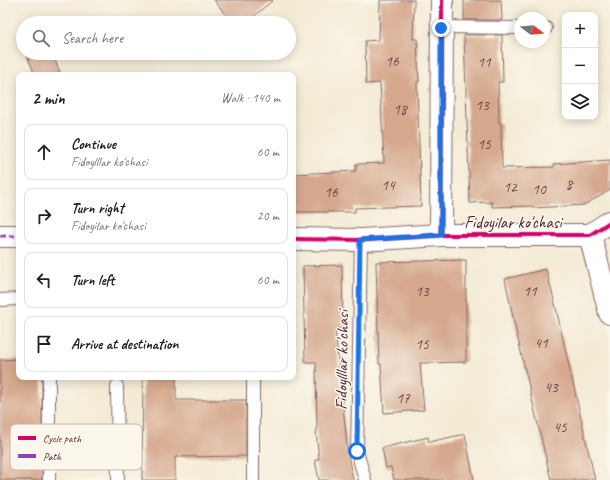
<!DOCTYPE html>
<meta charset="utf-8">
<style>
:root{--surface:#fff;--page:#f2f2f2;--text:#202124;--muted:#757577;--line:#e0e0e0}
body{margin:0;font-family:Caveat,sans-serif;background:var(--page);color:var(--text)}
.controls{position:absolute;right:12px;top:12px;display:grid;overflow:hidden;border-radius:8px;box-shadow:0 2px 10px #0003}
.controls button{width:36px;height:36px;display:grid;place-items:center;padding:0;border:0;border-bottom:1px solid var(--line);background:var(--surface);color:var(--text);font:20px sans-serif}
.compass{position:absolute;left:514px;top:12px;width:36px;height:36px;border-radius:50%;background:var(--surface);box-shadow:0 2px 10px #0003;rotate:106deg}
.stop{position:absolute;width:12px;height:12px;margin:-9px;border:3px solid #1a73e8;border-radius:50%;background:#fff}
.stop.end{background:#1a73e8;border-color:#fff;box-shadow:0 1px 4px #0008}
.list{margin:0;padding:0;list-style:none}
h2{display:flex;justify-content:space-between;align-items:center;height:52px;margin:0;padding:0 16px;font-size:17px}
h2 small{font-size:13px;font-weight:400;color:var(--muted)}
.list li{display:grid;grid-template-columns:26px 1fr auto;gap:12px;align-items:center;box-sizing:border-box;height:56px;margin:0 8px 8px;padding:0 8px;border:1px solid var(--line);border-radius:8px}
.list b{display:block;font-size:15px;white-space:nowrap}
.list p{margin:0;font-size:13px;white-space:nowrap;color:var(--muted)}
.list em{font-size:13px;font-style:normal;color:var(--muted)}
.icon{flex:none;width:22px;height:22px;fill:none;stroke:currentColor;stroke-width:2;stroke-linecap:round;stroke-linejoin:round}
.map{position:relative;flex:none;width:610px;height:480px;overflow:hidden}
.search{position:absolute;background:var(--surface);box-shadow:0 2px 10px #0003;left:16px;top:16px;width:280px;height:44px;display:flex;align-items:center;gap:10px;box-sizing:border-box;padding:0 14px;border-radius:22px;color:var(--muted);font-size:15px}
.panel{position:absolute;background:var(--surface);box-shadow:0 2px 10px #0003;left:16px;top:72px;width:280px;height:308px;border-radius:8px}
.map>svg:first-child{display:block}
.building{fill:#d5a88d}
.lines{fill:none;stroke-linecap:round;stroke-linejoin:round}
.lane-casing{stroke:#866666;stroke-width:14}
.street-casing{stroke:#866666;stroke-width:24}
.lane{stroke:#fff;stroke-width:12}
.street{stroke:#fff;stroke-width:22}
.quiet{stroke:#8e44ad;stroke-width:3;stroke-dasharray:6 3;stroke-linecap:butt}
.cycleway-casing{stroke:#fbf7ec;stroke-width:6}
.cycleway{stroke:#d6006c;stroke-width:4}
.route{stroke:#1a73e8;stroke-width:5}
.labels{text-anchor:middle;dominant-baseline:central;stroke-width:3;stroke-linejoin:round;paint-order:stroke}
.number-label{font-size:15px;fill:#6d4144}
.street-label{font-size:17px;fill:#4a1f2b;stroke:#fbf7ec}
.key{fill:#fbf7ec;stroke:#c6b6b2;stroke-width:1}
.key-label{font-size:11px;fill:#4a1f2b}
</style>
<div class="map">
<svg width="610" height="480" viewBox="0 0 610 480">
<rect width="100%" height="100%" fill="#fbf7ec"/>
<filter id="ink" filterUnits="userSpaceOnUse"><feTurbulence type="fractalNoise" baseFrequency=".025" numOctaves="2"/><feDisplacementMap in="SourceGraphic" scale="8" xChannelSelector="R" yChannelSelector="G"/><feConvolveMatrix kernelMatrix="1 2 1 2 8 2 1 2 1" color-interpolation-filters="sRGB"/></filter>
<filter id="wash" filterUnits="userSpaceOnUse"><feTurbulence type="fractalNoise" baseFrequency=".012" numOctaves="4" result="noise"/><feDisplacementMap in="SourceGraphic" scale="16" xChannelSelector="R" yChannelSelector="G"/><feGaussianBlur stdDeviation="0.9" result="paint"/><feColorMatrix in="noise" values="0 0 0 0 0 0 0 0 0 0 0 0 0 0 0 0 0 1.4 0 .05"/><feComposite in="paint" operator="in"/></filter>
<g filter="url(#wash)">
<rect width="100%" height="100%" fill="#f4ebd5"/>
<g id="blocks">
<path class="building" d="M214,0H273L246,23H233Z
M380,0H414L413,39H417L419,82H417L421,206L355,208V212H293V174L356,171V164L384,163L380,83L366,84L365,41L379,40Z
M464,0H501L502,20H464Z
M464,35H502L503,82H498L499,123H501L502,168L554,167V164L610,160V190L584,205L533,208V206L492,207V202L470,203Z
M26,53H52L61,75H35Z
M466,260V362L420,363L424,410L384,413L381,364H379L376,262Z
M342,265L343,328L335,329L348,455L353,480H319L315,460L319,459L316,432L317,431L316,362H305L303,266Z
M546,269L555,304L595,480H551L516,331L505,279Z
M19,359V377H42V480H0V360Z
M143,377H176V400H246V456L175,457V480H142Z
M465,434L474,480H394L391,467L386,468L382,448L428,437L429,442Z"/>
</g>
</g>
<g filter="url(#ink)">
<use href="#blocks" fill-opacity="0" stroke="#866666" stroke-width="1"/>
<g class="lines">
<defs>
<path id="lane" d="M441,27L520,28
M544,28H546
M361,240L357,451L365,480
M0,300L19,299
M49,377V480
M253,377V480
M117,386L118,480"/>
<path id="street" d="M441,235L442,0
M590,235L610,313
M0,236H19
M293,239L361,240L441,235H590L610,222"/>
</defs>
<use href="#lane" class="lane-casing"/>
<use href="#street" class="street-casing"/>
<use href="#lane" class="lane"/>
<use href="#street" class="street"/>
<path class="quiet" d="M0,236H19"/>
<defs>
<path id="cycleway" d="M441,235L442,0
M293,239L361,240L441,235H590L610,222"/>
</defs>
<use href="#cycleway" class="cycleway-casing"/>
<use href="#cycleway" class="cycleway"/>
</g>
</g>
<g class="lines" filter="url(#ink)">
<path class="route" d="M357,451L360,240L441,235V28"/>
</g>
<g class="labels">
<g class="number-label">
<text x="392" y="61">16</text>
<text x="484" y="62">11</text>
<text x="482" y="105">13</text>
<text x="400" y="109">18</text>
<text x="484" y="144">15</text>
<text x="569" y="184">8</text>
<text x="388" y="185">14</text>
<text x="510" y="187">12</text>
<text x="539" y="189">10</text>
<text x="331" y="192">16</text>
<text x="422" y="291">13</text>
<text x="530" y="291">11</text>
<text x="541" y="343">41</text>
<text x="422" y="344">15</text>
<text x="551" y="387">43</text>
<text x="403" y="398">17</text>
<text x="560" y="427">45</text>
</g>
<g class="street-label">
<text x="513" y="222">Fidoyilar ko'chasi</text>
<text transform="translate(342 360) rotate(-89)">Fidoylllar ko'chasi</text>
</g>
</g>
<rect x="10" y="424" width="132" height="46" rx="6" class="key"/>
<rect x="18" y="436" width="18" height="4" fill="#d6006c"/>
<rect x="18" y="454" width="18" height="4" fill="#8e44ad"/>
<g class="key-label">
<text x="43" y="442">Cycle path</text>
<text x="43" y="460">Path</text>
</g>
</svg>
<div class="controls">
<button>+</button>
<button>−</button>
<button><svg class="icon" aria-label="layers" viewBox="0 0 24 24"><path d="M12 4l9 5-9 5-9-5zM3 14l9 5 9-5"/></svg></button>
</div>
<svg class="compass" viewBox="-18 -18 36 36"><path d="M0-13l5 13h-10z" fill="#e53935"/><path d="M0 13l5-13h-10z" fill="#757577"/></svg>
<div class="stop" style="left:357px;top:451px"></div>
<div class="stop end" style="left:441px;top:28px"></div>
<div class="search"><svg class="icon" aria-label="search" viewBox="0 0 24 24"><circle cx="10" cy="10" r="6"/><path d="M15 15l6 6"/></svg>Search here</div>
<section class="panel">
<h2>2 min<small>Walk · 140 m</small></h2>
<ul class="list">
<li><svg class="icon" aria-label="ahead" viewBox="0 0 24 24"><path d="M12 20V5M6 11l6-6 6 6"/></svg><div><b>Continue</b><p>Fidoylllar ko'chasi</p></div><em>60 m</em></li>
<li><svg class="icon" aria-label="right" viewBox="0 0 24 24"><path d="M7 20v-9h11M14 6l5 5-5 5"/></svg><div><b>Turn right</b><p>Fidoyilar ko'chasi</p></div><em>20 m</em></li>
<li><svg class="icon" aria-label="left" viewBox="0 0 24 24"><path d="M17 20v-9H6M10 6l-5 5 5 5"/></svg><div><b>Turn left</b></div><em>60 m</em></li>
<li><svg class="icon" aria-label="arrive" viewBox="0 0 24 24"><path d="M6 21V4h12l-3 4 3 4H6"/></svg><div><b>Arrive at destination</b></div></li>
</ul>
</section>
</div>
